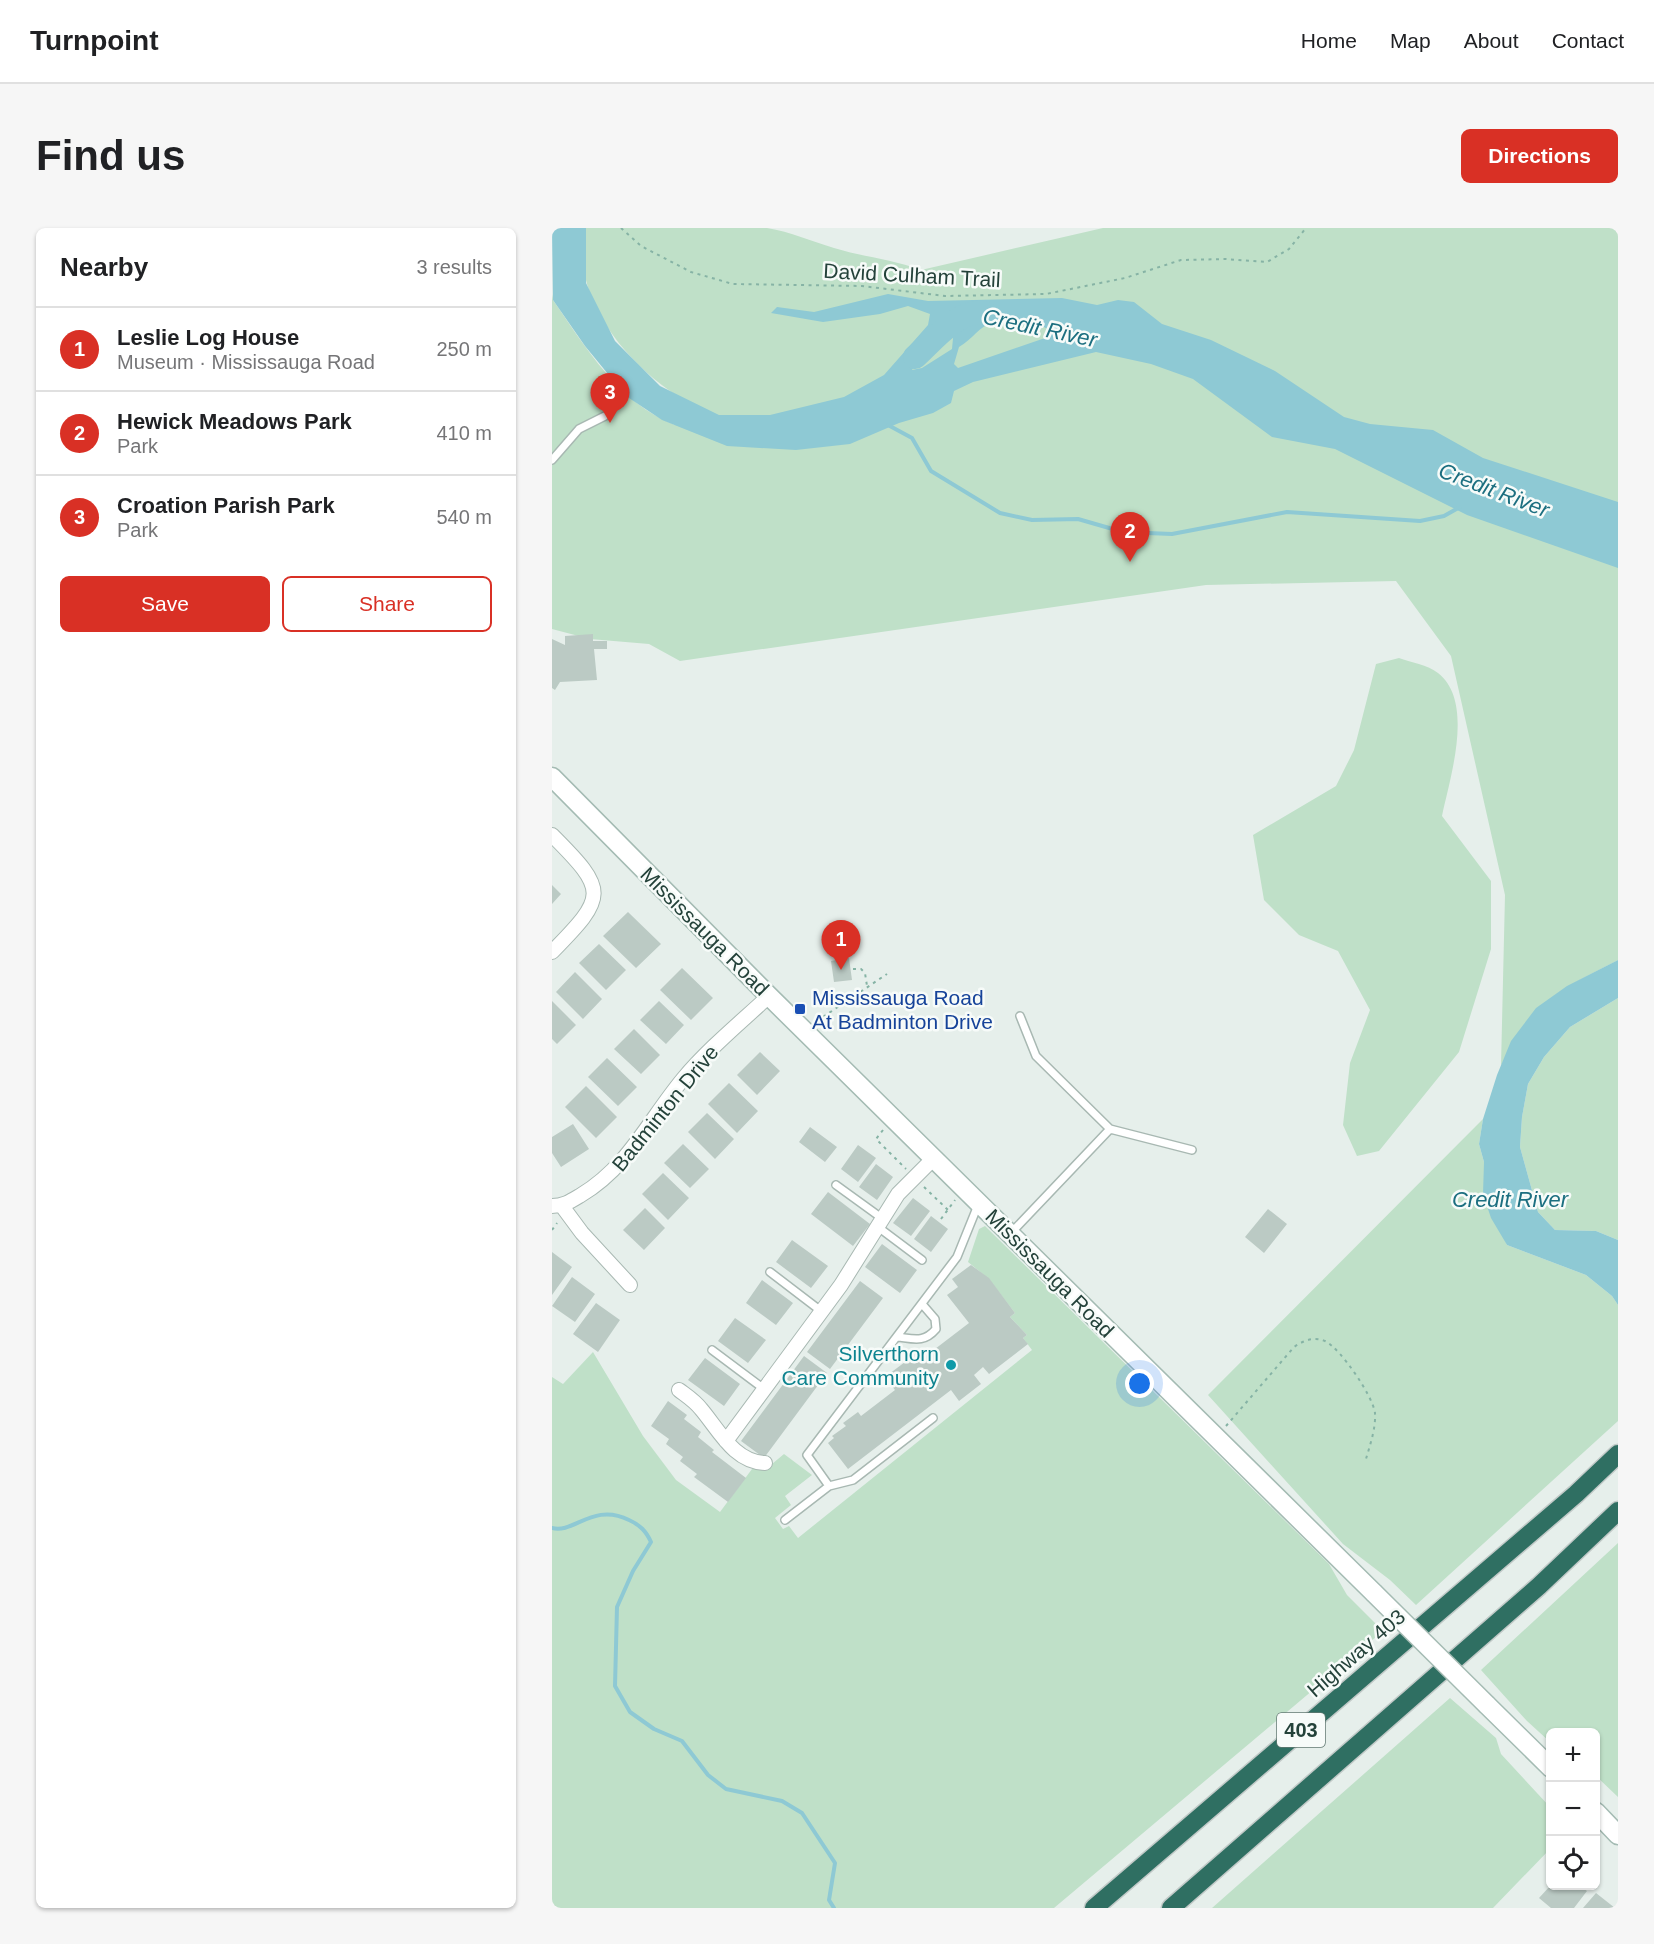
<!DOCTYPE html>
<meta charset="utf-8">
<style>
:root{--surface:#fff;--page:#f6f6f6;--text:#202124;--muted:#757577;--line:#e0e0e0;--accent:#d93025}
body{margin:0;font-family:Helvetica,sans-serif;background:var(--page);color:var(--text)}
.controls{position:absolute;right:18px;bottom:18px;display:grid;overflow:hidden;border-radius:9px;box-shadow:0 2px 4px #0004}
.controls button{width:54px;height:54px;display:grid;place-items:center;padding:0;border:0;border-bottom:2px solid var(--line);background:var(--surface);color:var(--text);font:30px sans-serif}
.you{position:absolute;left:588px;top:1156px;width:21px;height:21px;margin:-15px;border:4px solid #fff;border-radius:50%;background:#1a73e8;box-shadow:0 0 0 9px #1a73e833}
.badge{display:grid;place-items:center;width:39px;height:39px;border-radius:50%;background:var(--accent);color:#fff;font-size:20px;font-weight:700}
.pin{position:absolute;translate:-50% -50px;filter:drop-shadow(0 2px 3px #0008)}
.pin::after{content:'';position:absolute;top:32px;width:21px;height:18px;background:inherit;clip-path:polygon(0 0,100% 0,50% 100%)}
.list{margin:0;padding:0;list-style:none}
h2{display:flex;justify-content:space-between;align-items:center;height:78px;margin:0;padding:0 24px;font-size:26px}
h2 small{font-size:20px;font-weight:400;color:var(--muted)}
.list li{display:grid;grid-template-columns:39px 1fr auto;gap:18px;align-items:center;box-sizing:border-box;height:84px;padding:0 24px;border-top:2px solid var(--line)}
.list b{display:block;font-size:22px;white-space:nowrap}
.list p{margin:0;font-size:20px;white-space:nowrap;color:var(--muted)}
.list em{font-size:20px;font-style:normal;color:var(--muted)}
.actions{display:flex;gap:12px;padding:18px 24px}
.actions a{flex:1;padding:14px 0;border:2px solid var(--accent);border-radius:9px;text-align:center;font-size:21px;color:var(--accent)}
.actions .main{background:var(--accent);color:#fff}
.icon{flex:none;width:33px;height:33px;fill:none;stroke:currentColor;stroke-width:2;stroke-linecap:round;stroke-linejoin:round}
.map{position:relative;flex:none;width:1066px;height:1680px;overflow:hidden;border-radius:9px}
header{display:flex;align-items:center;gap:36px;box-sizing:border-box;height:84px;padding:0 30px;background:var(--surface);border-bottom:2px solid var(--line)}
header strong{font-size:28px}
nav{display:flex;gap:33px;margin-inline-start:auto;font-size:21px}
.intro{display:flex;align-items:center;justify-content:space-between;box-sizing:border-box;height:144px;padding:0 36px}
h1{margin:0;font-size:42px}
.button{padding:15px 27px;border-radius:9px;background:var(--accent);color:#fff;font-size:21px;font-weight:700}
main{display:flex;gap:36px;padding:0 36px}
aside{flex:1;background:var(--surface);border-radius:9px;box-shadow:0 2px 4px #0004}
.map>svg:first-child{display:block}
.green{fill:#bfe0c8}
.water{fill:#8ec9d4;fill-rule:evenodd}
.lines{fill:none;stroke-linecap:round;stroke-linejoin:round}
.stream{stroke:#8ec9d4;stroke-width:4}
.river{stroke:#8ec9d4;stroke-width:24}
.building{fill:#bbcac4}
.service-casing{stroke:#a8b8b2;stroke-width:10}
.minor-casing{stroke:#a8b8b2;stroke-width:16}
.secondary-casing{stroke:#a4bbb3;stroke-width:21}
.motorway-casing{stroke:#c2cac8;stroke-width:21}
.path{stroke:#86b3a5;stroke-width:2;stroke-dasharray:3 4.5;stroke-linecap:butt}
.service{stroke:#fff;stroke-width:7}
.minor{stroke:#fff;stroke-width:14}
.secondary{stroke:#fff;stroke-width:18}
.motorway{stroke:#2f6f62;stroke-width:18}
.secondary-bridge-casing{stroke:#a4bbb3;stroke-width:21;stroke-linecap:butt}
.secondary-bridge{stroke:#fff;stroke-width:18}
.transit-dot{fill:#1a4fb4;stroke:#f7fbf9;stroke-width:2}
.culture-dot{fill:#0f9aa8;stroke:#f7fbf9;stroke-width:2}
.labels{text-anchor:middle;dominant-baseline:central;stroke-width:5;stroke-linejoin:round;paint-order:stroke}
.shield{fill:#f7fbf9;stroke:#637a73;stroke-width:1.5}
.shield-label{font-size:20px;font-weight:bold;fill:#24423a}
.street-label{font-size:21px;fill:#24423a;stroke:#f7fbf9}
.transit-label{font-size:21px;fill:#164399;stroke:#f7fbf9;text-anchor:start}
.culture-label{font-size:21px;fill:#0d838f;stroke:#f7fbf9;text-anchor:end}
.water-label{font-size:22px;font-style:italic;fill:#1c6f80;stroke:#f7fbf9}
</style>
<header>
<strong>Turnpoint</strong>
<nav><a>Home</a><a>Map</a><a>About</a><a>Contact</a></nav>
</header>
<div class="intro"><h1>Find us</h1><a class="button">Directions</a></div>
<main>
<aside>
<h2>Nearby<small>3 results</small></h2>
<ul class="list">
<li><span class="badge">1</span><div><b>Leslie Log House</b><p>Museum · Mississauga Road</p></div><em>250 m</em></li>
<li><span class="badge">2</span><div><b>Hewick Meadows Park</b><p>Park</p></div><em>410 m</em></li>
<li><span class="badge">3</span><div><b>Croation Parish Park</b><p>Park</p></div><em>540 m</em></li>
</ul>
<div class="actions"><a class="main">Save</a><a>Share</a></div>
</aside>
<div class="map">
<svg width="1066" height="1680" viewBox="0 0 1066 1680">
<rect width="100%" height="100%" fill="#e6efeb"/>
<path class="green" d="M34,0H215C239,4 259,13 282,20C311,29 340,31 369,42L551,0H1066V732C1009,762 975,775 949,838L953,667L899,428L844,353L654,357L128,433L97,416L38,411L0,401V66L1,72C34,120 67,175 123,197L132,172C90,147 49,103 35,56C30,40 34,17 34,0Z
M847,430C858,434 876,437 886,445C923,474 898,549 890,588L939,653V721L907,824L827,923L805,928L791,897L798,835L818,782L786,723L747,707L712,672L701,607L784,558L802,522L824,436Z
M1066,770V1012L1044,1003L1003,1002L986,984L968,919L970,889L976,856L992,829L1018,799Z
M931,891L927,916L932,934V966L955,1017L1034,1047L1060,1068L1066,1077V1193L864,1377L838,1352L791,1316L656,1167Z
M433,998L777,1336L795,1367L831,1403L502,1680H0V1149L11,1156L41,1124L91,1208L124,1252L168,1284L200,1241H214L232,1226L260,1247L233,1268L239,1277L223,1290L231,1301L237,1298L246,1310L480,1122L471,1110L475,1107L458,1089L463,1085L437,1051L416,1034L427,1001Z
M1066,1315V1569L1044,1548V1504H999L998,1514L975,1493L929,1442Z
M898,1470L944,1510L949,1526L998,1579V1621L941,1680H660Z"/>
<path class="water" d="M0,0H34V55L63,113L108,158L167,187H218L292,169L332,147L376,97L378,86L356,78L328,86L271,94L219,85L225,79L262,84L336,66L376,73L510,70L545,77L566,72L582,74L610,96L659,112L723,143L792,189L818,196L881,202L931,230L1066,274V340L915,287L783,221L720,209L641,151L599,136L544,124L421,154L402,163L399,175L381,185L347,195L298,216L244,222L175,218L110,192L74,168L33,118L1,72ZM403,89L400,121L370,140L360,142L366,131L381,119L380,116C389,106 391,97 403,89ZM442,94L492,99L500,104L493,110L406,140L402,136L407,119C421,111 427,98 442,94Z
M1066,732V770L1018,799L992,829L976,856L970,889L968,919L986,984L1003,1002L1044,1003L1066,1012V1077L1060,1068L1034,1047L955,1017L939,990L931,966L932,934L927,916L931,891L945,847L959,813L984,780L1015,758Z"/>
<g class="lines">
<path class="stream" d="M336,197L360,210L379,243L448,285L480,292L526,291L571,304L620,306L735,284L868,293L892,288L908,279
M0,1300C22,1306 41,1274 77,1292C88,1297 94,1303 99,1314L81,1343L65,1379L63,1458L78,1484L102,1501L130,1513L156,1547L174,1561L230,1573L250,1585L283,1635L277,1672L282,1680"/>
<path class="river" d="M363,129C381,113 407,80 433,85"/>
</g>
<path class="building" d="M41,406V413H55V421H42L45,452L8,454L3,462L0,460V411L13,417V408Z
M0,657L9,666L0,676Z
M76,684L109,716L84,740L51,708Z
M47,716L74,742L54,762L27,735Z
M297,730L300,752L282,754L279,733Z
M130,740L161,770L139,792L108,762Z
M23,744L50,771L31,791L4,764Z
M0,773L24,797L5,816L0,811Z
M107,773L132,797L114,816L88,792Z
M82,801L108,827L89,846L62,821Z
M208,824L228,843L205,867L185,847Z
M55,830L85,859L66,878L36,849Z
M177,855L206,883L185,905L156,876Z
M34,858L65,889L44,910L13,879Z
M155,885L182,911L163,931L136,904Z
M21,896L37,921L9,939L0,925V909Z
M258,899L285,919L273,934L247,914Z
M131,916L157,941L138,960L112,935Z
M306,917L324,930L306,954L289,941Z
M324,936L341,949L325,972L307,959Z
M111,945L137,970L116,992L90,966Z
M276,964L318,996L301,1018L259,986Z
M361,970L378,983L359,1008L341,995Z
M93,980L113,1000L92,1022L71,1002Z
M716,981L735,996L712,1025L693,1009Z
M379,988L396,1001L379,1024L362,1011Z
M240,1012L276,1038L259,1060L224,1034Z
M330,1016L365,1042L348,1065L313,1039Z
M0,1024L20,1039L0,1067Z
M419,1037L437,1050L463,1085L458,1089L475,1107L471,1110L476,1116L437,1146L431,1139L422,1147L429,1156L407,1173L399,1162L296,1241L276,1215L282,1210L280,1208L294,1198L291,1195L306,1184L309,1188L343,1162L333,1149L361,1128L366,1134L417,1095L395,1067L406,1059L400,1051Z
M20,1049L43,1066L23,1094L0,1078Z
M210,1052L241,1075L224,1097L194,1075Z
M308,1053L331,1070L278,1141L255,1124Z
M44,1075L68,1092L46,1124L21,1106Z
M183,1090L214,1112L196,1135L166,1113Z
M252,1128L275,1145L212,1230L189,1213Z
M153,1130L188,1156L172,1178L136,1152Z
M116,1173L135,1187L132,1191L149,1204L146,1209L162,1222L160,1224L194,1250L176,1274L142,1249L145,1246L128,1233L131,1229L114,1216L117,1211L99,1198Z
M998,1658H1028L1035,1663L1022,1680H999L987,1670Z
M1044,1665L1063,1680H1031Z"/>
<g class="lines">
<defs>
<path id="service" d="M0,232L27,201L53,188
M558,901L640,922
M284,957L331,991
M326,999L370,1032
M459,1005L558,901L484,828L468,788
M218,1044L269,1083
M346,1109C362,1111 372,1115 384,1101L383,1091L370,1076
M160,1122L212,1161
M277,1258L255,1227L405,1029L426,977
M233,1292L277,1258L301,1252L381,1190"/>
<path id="minor" d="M0,607C56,663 55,668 0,724
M0,978C12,978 19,973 29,967C76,939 97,892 131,851C157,820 188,795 217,768
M10,978L30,1005L78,1057
M127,1162C135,1168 143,1173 149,1181C167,1202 182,1234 213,1235
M174,1213L289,1057L346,966L382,930"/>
<path id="secondary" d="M0,549L217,768L822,1365
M935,1477L999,1540
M1044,1584L1066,1607"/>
<path id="motorway" d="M542,1680L1024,1266L1066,1226
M619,1680L987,1358L1066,1283"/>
</defs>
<use href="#service" class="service-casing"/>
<use href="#minor" class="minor-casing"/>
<use href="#secondary" class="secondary-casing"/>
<use href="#motorway" class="motorway-casing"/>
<path class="path" d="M69,0L89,18L139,44L181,56L310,58L393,68L494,66L573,50L629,32L673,31L715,34L737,21L754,0
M301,741H309L313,745L315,758
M265,793L335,746
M331,902L324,911L354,941
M372,959L396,982
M389,991L403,972
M0,1002L5,995
M674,1198L742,1119C751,1113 761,1108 773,1113C788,1120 821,1168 823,1185C824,1200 818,1217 814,1231"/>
<use href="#service" class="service"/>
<use href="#minor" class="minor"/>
<use href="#secondary" class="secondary"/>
<use href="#motorway" class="motorway"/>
<defs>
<path id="secondary-bridge" d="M822,1365L935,1477"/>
</defs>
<use href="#secondary-bridge" class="secondary-bridge-casing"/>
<use href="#secondary-bridge" class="secondary-bridge"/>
</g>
<rect class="transit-dot" x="242" y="775" width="12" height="12" rx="3"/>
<circle class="culture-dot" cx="399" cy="1137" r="6"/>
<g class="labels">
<rect class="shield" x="725" y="1485" width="48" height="34" rx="4.5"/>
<g class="shield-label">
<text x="749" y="1502">403</text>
</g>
<g class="street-label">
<text transform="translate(360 47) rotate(3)">David Culham Trail</text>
<text transform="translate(153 703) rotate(45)">Mississauga Road</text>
<text transform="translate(113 880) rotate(-51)">Badminton Drive</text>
<text transform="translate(498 1045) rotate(45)">Mississauga Road</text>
<text transform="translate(804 1425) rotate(-41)">Highway 403</text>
</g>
<g class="transit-label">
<text x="260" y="769">Mississauga Road<tspan x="260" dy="24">At Badminton Drive</tspan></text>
</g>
<g class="culture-label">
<text x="387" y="1125">Silverthorn<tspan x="387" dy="24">Care Community</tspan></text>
</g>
<g class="water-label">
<text transform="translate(488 100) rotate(12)">Credit River</text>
<text transform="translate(942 262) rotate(21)">Credit River</text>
<text x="958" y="971">Credit River</text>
</g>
</g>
</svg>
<div class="controls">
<button>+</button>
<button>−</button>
<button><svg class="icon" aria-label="locate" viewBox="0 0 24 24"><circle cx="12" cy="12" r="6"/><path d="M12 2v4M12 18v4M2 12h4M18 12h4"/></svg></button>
</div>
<div class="you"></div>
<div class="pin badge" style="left:289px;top:742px">1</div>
<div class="pin badge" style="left:578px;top:334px">2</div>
<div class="pin badge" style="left:58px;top:195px">3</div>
</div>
</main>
